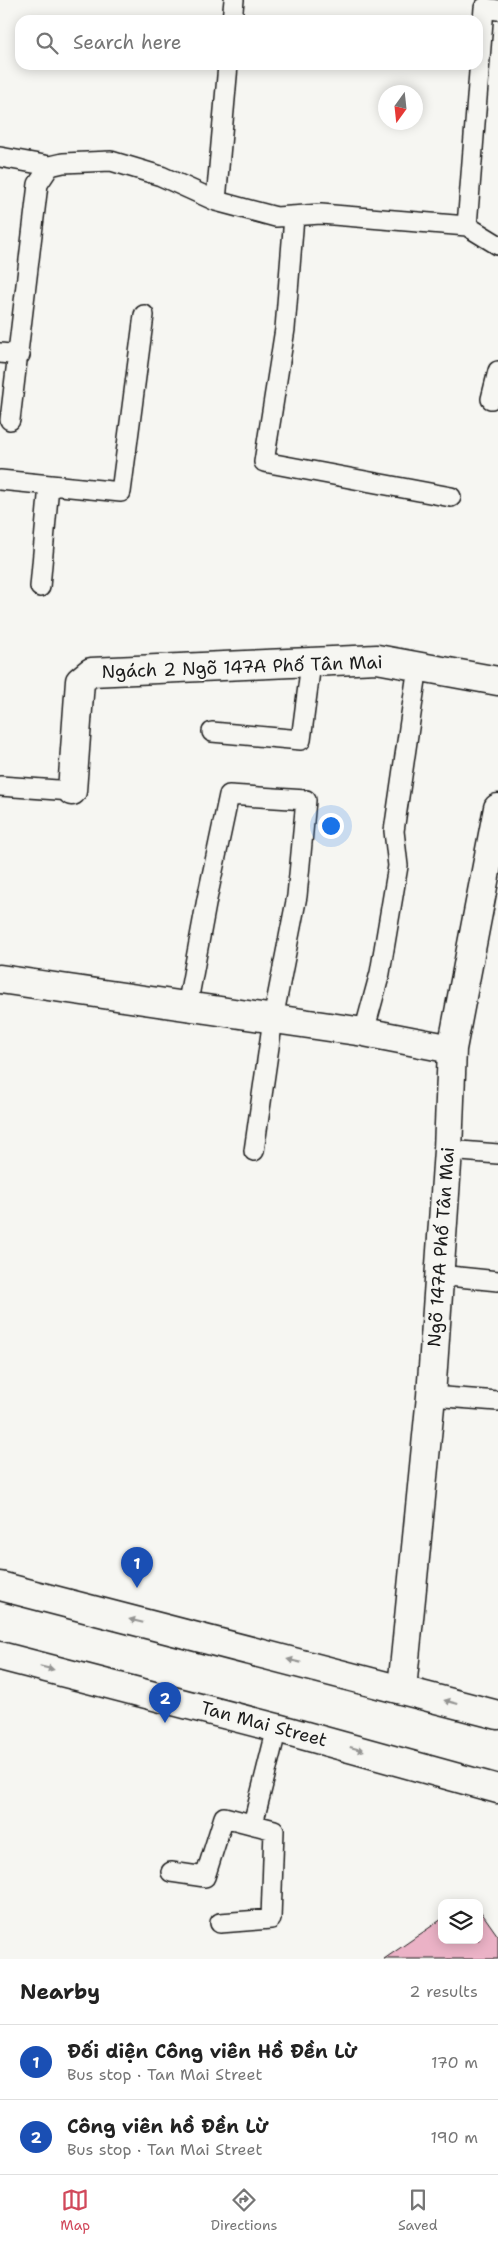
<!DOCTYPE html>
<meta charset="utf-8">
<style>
:root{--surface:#fff;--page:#f6f6f6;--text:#222;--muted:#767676;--line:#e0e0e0;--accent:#d1495b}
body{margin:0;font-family:"Shantell Sans",sans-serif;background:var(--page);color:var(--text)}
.controls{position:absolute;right:15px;bottom:15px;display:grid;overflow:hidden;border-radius:10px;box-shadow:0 2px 12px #0003}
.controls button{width:45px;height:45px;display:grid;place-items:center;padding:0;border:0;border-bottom:1px solid var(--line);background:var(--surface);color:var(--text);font:25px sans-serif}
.compass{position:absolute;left:378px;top:85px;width:45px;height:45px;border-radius:50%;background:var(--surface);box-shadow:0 2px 12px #0003;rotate:195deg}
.you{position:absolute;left:330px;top:825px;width:18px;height:18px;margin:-12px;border:4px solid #fff;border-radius:50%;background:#1a73e8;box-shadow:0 0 0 8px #1a73e833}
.badge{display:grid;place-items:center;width:32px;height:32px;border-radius:50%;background:var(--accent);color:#fff;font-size:16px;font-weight:700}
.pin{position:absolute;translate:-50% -41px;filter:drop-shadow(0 1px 2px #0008)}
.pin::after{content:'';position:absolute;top:26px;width:18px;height:15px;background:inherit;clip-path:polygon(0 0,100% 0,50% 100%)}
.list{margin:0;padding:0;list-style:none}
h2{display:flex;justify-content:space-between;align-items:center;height:65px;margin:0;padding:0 20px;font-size:21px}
h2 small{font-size:16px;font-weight:400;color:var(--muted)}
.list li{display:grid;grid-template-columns:32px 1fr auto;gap:15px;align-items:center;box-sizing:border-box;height:75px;padding:0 20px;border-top:1px solid var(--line)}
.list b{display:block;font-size:19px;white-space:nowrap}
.list p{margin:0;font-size:16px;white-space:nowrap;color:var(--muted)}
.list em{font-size:16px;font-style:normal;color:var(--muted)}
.icon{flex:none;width:28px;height:28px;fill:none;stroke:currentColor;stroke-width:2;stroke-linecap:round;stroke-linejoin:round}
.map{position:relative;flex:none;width:498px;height:1959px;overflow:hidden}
.search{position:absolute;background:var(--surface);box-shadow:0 2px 12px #0003;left:15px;right:15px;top:15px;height:55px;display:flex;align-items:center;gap:12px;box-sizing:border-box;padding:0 18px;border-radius:15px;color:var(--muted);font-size:19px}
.sheet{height:215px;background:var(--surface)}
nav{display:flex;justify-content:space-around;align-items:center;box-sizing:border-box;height:70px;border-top:1px solid var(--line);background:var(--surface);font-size:14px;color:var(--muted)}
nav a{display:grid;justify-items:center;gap:2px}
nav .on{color:var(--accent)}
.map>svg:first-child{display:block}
.building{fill:#ebb2c6;stroke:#1c1c1c}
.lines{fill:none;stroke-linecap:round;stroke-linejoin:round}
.service-casing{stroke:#1c1c1c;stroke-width:22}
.minor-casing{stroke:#1c1c1c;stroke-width:31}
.primary-casing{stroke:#1c1c1c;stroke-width:31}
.service{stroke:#f6f6f2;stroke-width:19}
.minor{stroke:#f6f6f2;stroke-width:28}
.primary{stroke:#f6f6f2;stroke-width:28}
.oneway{fill:#949492}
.labels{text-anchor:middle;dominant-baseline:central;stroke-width:4;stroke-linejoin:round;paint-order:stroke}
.street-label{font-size:18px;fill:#1c1c1c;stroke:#f6f6f2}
</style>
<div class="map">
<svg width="498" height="1959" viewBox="0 0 498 1959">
<rect width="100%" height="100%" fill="#f6f6f2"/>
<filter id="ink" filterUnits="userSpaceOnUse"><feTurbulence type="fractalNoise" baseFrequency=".02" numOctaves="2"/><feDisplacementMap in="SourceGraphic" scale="10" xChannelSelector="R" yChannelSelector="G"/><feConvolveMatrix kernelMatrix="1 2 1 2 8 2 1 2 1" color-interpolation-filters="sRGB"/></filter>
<g filter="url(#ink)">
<path class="building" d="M479,1909L498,1936V1959H384L442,1919V1940H479Z"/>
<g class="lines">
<defs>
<path id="service" d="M232,20L234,0
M0,157L50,166L63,163L111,161L161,176L216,201L276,217L321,214L467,226L498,245
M216,201L228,65
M294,217L285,329L264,462L451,497
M467,226L484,8L498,10
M0,353L20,355
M491,399L498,371
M10,420L38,184L50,166
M0,480L121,492L144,315
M40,587L49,485
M212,732L301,740L311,663
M0,786L72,791
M187,1007L207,899L229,795L306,800L297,896L273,1019L254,1151
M364,1032L380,973L398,866L394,831L418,666
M448,1150L498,1154
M439,1275L498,1281
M431,1396L498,1401
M253,1824L277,1728
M171,1872L205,1877L224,1817L274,1830L271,1919L220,1923"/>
<path id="minor" d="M72,791L80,681L91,672L377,659L498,681
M0,979L364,1032L452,1049
M402,1689L431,1396L448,1150L452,1049L498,808"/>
<path id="primary" d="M0,1586L498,1715
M0,1656L277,1728L498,1789"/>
</defs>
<use href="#service" class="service-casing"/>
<use href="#minor" class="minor-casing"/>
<use href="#primary" class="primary-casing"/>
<use href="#service" class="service"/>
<use href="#minor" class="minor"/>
<use href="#primary" class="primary"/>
</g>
<defs><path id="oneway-solid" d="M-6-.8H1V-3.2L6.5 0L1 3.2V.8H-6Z" transform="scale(1.25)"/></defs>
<g class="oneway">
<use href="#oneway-solid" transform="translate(136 1621) rotate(-166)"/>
<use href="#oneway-solid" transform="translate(294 1661) rotate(-166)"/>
<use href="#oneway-solid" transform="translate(47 1668) rotate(14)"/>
<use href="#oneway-solid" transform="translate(451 1702) rotate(-165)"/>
<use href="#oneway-solid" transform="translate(357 1749) rotate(15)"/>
</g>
</g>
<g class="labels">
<g class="street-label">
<text transform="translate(242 667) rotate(-2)">Ngách 2 Ngõ 147A Phố Tân Mai</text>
<text transform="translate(441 1247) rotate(-86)">Ngõ 147A Phố Tân Mai</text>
<text transform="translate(264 1724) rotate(15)">Tan Mai Street</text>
</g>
</g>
</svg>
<div class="controls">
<button><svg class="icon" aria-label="layers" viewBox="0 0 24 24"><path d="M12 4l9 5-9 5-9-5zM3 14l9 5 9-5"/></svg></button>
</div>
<svg class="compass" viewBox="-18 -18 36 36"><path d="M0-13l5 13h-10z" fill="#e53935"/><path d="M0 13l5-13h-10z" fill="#767676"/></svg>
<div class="you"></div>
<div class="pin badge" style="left:137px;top:1588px;background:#1a4fb4">1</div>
<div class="pin badge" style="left:165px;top:1723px;background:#1a4fb4">2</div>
<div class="search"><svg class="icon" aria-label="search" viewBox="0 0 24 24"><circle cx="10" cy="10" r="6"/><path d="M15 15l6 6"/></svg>Search here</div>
</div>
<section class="sheet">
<h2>Nearby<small>2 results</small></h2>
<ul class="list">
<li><span class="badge" style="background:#1a4fb4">1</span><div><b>Đối diện Công viên Hồ Đền Lừ</b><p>Bus stop · Tan Mai Street</p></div><em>170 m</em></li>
<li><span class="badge" style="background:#1a4fb4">2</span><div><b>Công viên hồ Đền Lừ</b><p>Bus stop · Tan Mai Street</p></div><em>190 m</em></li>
</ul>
</section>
<nav>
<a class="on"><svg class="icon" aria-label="map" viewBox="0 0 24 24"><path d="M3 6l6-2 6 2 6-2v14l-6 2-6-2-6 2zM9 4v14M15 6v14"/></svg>Map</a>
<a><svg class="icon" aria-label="directions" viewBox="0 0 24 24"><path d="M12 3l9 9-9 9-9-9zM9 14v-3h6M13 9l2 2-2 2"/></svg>Directions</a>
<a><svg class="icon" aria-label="saved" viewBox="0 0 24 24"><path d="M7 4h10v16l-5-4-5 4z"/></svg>Saved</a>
</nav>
